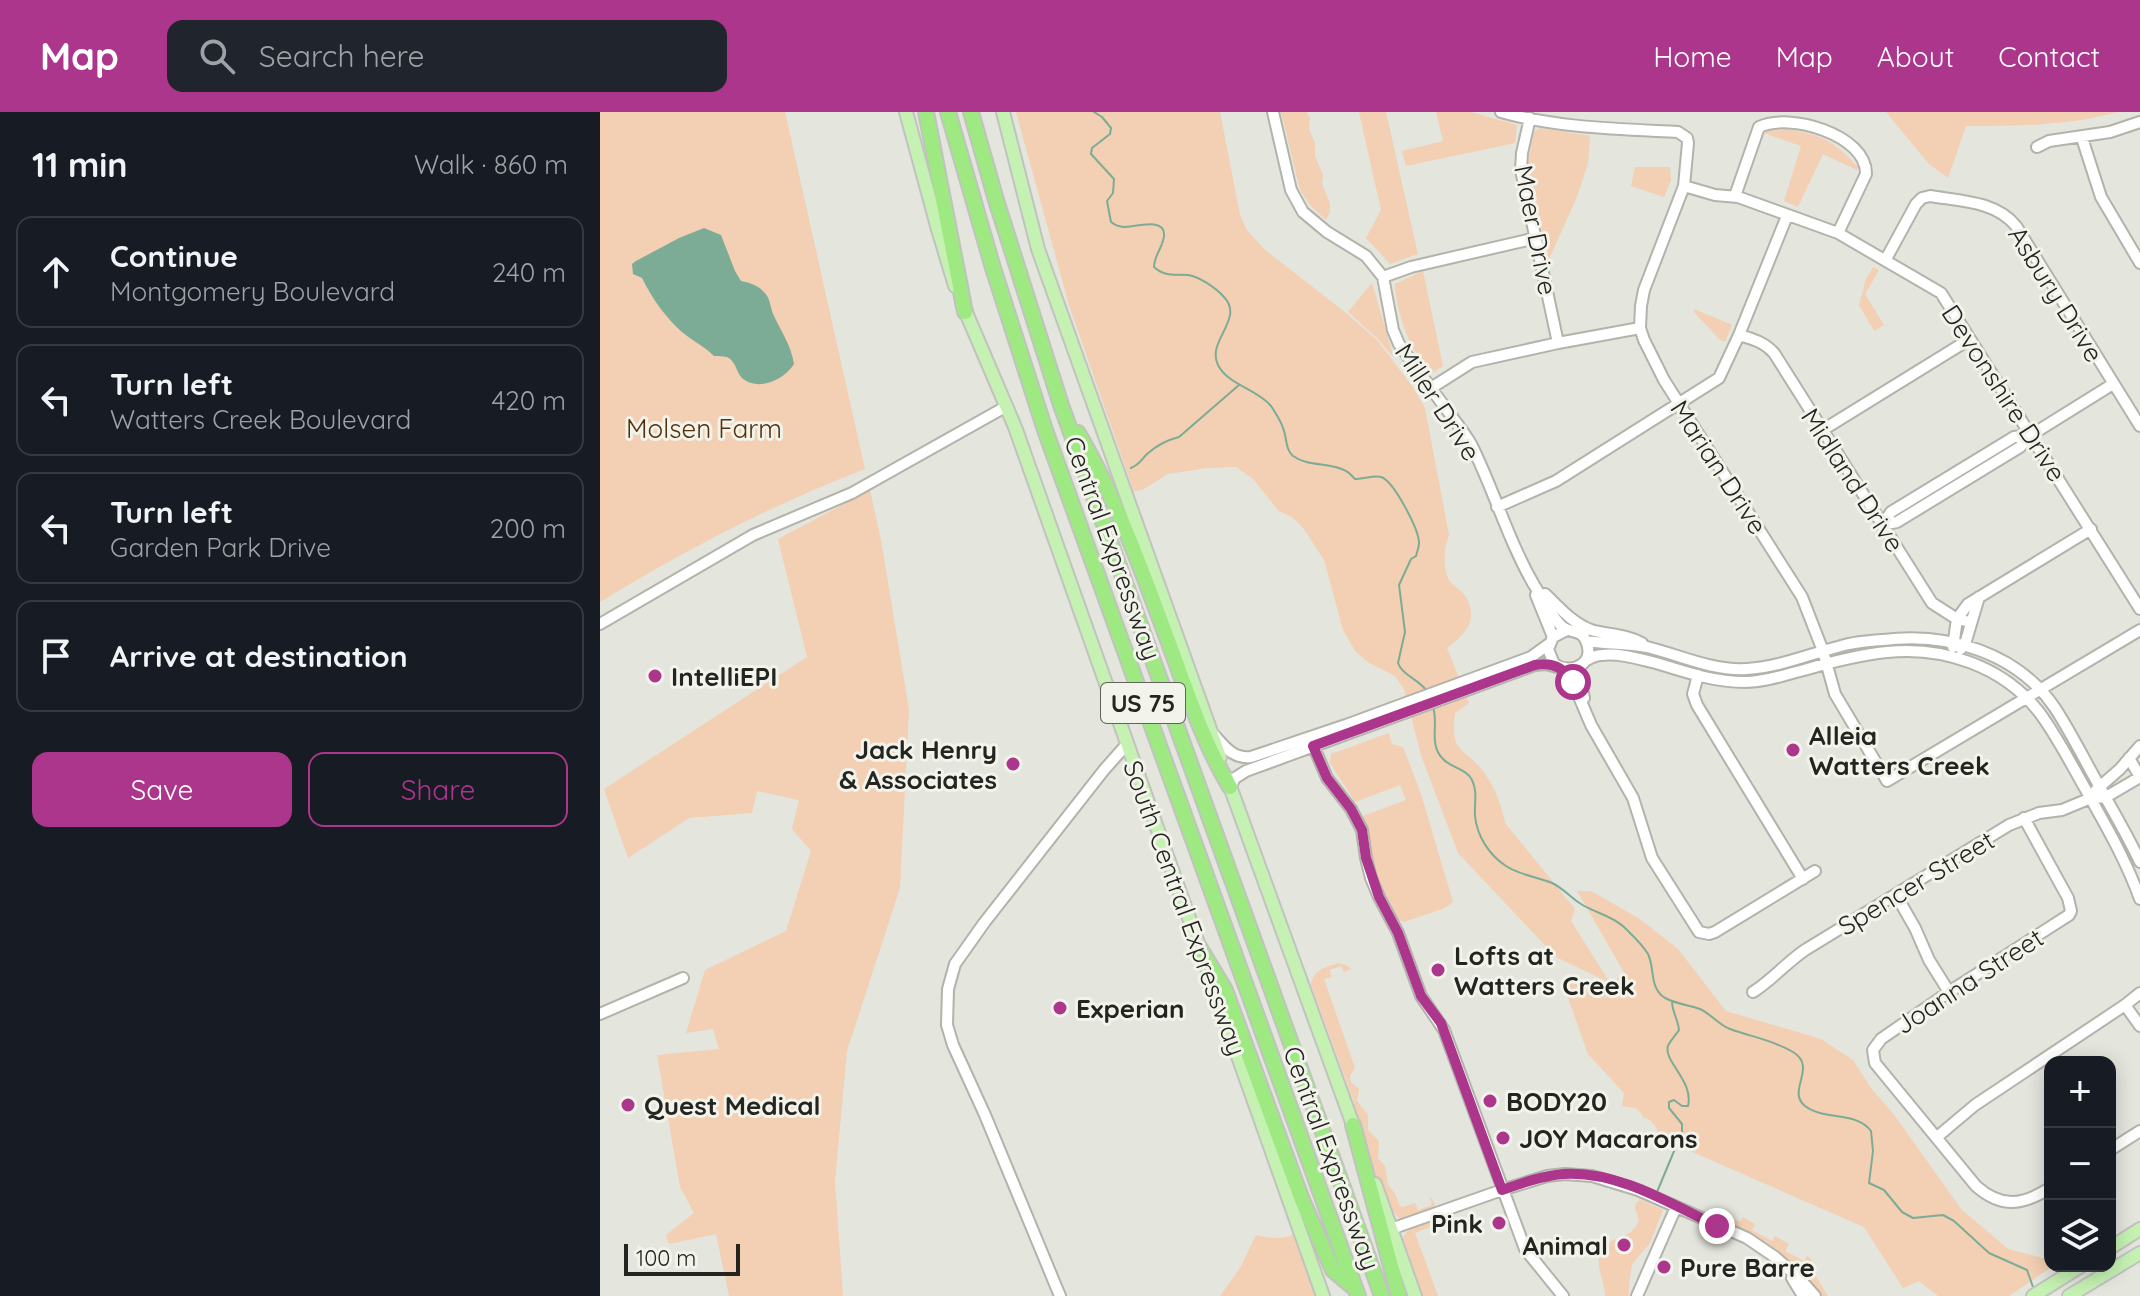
<!DOCTYPE html>
<meta charset="utf-8">
<style>
:root{--surface:#171b24;--page:#20242c;--text:#f1f3f6;--muted:#9ea1a6;--line:#363941;--accent:#ac368c}
body{margin:0;font-family:Quicksand,sans-serif;background:var(--page);color:var(--text)}
.controls{position:absolute;right:24px;bottom:24px;display:grid;overflow:hidden;border-radius:16px;box-shadow:0 4px 20px #0003}
.controls button{width:72px;height:72px;display:grid;place-items:center;padding:0;border:0;border-bottom:2px solid var(--line);background:var(--surface);color:var(--text);font:40px sans-serif}
.scale{position:absolute;left:24px;bottom:20px;width:116px;box-sizing:border-box;padding-left:8px;border:4px solid #242421;border-top:0;font-size:22px;line-height:28px;white-space:nowrap;color:#242421;-webkit-text-stroke:6px #f2f3ea;paint-order:stroke}
.stop{position:absolute;width:24px;height:24px;margin:-18px;border:6px solid #ac368c;border-radius:50%;background:#fff}
.stop.end{background:#ac368c;border-color:#fff;box-shadow:0 2px 8px #0008}
.list{margin:0;padding:0;list-style:none}
h2{display:flex;justify-content:space-between;align-items:center;height:104px;margin:0;padding:0 32px;font-size:34px}
h2 small{font-size:26px;font-weight:400;color:var(--muted)}
.list li{display:grid;grid-template-columns:52px 1fr auto;gap:24px;align-items:center;box-sizing:border-box;height:112px;margin:0 16px 16px;padding:0 16px;border:2px solid var(--line);border-radius:16px}
.list b{display:block;font-size:30px;white-space:nowrap}
.list p{margin:0;font-size:26px;white-space:nowrap;color:var(--muted)}
.list em{font-size:26px;font-style:normal;color:var(--muted)}
.actions{display:flex;gap:16px;padding:24px 32px}
.actions a{flex:1;padding:18px 0;border:2px solid var(--accent);border-radius:16px;text-align:center;font-size:28px;color:var(--accent)}
.actions .main{background:var(--accent);color:#fff}
.icon{flex:none;width:44px;height:44px;fill:none;stroke:currentColor;stroke-width:2;stroke-linecap:round;stroke-linejoin:round}
.map{position:relative;flex:none;width:1540px;height:1184px;overflow:hidden}
header{display:flex;align-items:center;gap:48px;box-sizing:border-box;height:112px;padding:0 40px;background:var(--accent);color:#fff}
header strong{font-size:38px}
nav{display:flex;gap:44px;margin-inline-start:auto;font-size:28px}
.search{width:560px;height:72px;background:var(--page);display:flex;align-items:center;gap:20px;box-sizing:border-box;padding:0 28px;border-radius:16px;color:var(--muted);font-size:30px}
main{display:flex}
aside{flex:1;background:var(--surface)}
.map>svg:first-child{display:block}
.green{fill:#f3cfb3}
.water{fill:#7cac95}
.lines{fill:none;stroke-linecap:round;stroke-linejoin:round}
.stream{stroke:#7cac95;stroke-width:2}
.minor-casing{stroke:#b2b3ab;stroke-width:14}
.major-casing{stroke:#c2c2c1;stroke-width:16}
.highway-casing{stroke:#c2c2c1;stroke-width:18}
.minor{stroke:#fff;stroke-width:10}
.major{stroke:#c5f2b3;stroke-width:12}
.highway{stroke:#9ee981;stroke-width:14}
.route{stroke:#ac368c;stroke-width:10}
.poi-dot{fill:#ac368c;stroke:#f2f3ea;stroke-width:3}
.labels{text-anchor:middle;dominant-baseline:central;stroke-width:6;stroke-linejoin:round;paint-order:stroke}
.shield{fill:#f2f3ea;stroke:#62625d;stroke-width:2}
.shield-label{font-size:24px;font-weight:bold;fill:#242421}
.street-label{font-size:26px;fill:#242421;stroke:#f2f3ea}
.park-label{font-size:26px;fill:#562f0b;stroke:#f2f3ea}
.poi-label{font-size:26px;font-weight:bold;fill:#242421;stroke:#f2f3ea;text-anchor:start}
</style>
<header>
<strong>Map</strong>
<div class="search"><svg class="icon" aria-label="search" viewBox="0 0 24 24"><circle cx="10" cy="10" r="6"/><path d="M15 15l6 6"/></svg>Search here</div>
<nav><a>Home</a><a>Map</a><a>About</a><a>Contact</a></nav>
</header>
<main>
<aside>
<h2>11 min<small>Walk · 860 m</small></h2>
<ul class="list">
<li><svg class="icon" aria-label="ahead" viewBox="0 0 24 24"><path d="M12 20V5M6 11l6-6 6 6"/></svg><div><b>Continue</b><p>Montgomery Boulevard</p></div><em>240 m</em></li>
<li><svg class="icon" aria-label="left" viewBox="0 0 24 24"><path d="M17 20v-9H6M10 6l-5 5 5 5"/></svg><div><b>Turn left</b><p>Watters Creek Boulevard</p></div><em>420 m</em></li>
<li><svg class="icon" aria-label="left" viewBox="0 0 24 24"><path d="M17 20v-9H6M10 6l-5 5 5 5"/></svg><div><b>Turn left</b><p>Garden Park Drive</p></div><em>200 m</em></li>
<li><svg class="icon" aria-label="arrive" viewBox="0 0 24 24"><path d="M6 21V4h12l-3 4 3 4H6"/></svg><div><b>Arrive at destination</b></div></li>
</ul>
<div class="actions"><a class="main">Save</a><a>Share</a></div>
</aside>
<div class="map">
<svg width="1540" height="1184" viewBox="0 0 1540 1184">
<rect width="100%" height="100%" fill="#e4e5dd"/>
<path class="green" d="M0,0H185L265,357C174,392 83,439 0,490Z
M416,0H620L640,103L647,118L664,137L746,201L777,228L812,274L825,296L849,423C844,436 842,455 849,468C854,475 863,479 867,487C879,509 863,524 847,536L869,591L855,601C850,642 862,633 883,659C894,674 902,694 905,711L975,797L971,809L1010,871L1025,862L977,779H991L1040,807L1078,837L1126,899L1221,927L1253,948L1271,976L1295,1004L1361,1097L1408,1137L1450,1148V1154H1453L1409,1184H1338L1319,1169L1303,1176L1264,1115L1056,1024L1057,1016L1050,1008L1043,1005C1038,993 1032,997 1022,994L1024,981L988,942L963,872L1008,870L956,845L858,741L821,643L804,577L795,564L769,551L755,539L743,518L724,448L704,417L692,405L679,399L653,367L636,355L607,356L568,362L544,377L534,380L469,193Z
M681,0H707L710,6L709,17L715,31V44L723,63L722,72L730,91V100L726,108L710,93L700,78Z
M759,0H786L818,142L790,152L766,126L781,98Z
M836,0H871L917,13L915,31L806,54L802,39L843,29Z
M1286,0H1518C1465,14 1420,14 1366,14L1348,66L1329,52Z
M940,16L990,24L988,51L977,85L948,149L928,51L934,20Z
M1186,17C1222,23 1233,28 1258,55L1257,58L1223,42L1198,95L1184,89L1201,34L1161,20Z
M1035,55H1070L1071,68L1064,85L1031,74Z
M1273,155L1279,158L1265,182L1284,213L1274,219L1259,193L1266,167Z
M823,159L843,254L832,261C809,237 797,204 795,172Z
M772,171L794,246L778,227L748,200Z
M1094,197L1132,213L1125,230L1119,227L1094,200Z
M270,378L281,428L309,598L300,776L247,939L235,1069L243,1184H129L116,1122L69,1132L66,1123L94,1101L80,1075L57,943L119,937L113,917L86,921L105,858L186,819L211,739L192,717L199,688L157,679L152,701L89,706L28,746L4,677L207,545L178,427Z
M789,621L792,632L803,635L821,682L853,790L845,796L804,810L799,808L795,802L776,763L763,704L806,688L800,673L755,690L730,651L731,642Z
M738,851L748,854L751,857L744,860L741,854L730,858L731,865L724,867L755,956L750,964L751,970L759,977L757,989L768,1003V1018L779,1029L778,1046L785,1054L788,1073L795,1082L800,1094L803,1095L815,1091L818,1098L832,1093L830,1086H832L835,1093L832,1099L804,1107L799,1106L787,1094L756,1009L753,987L711,873C713,857 725,856 738,851Z
M1041,1088L1063,1098L1050,1131L1032,1152C1031,1162 1028,1173 1029,1184H1005C1005,1170 997,1158 999,1146C1004,1120 1031,1132 1039,1108L1035,1095L1037,1090Z
M1143,1105L1155,1112L1152,1118L1172,1129L1175,1124L1189,1132L1185,1139L1204,1149L1207,1144L1211,1147L1212,1158L1228,1184H1219C1195,1149 1171,1130 1133,1112L1134,1107L1140,1110Z
M835,1108L840,1111L815,1121L838,1184H823L803,1127C807,1114 822,1112 835,1108Z
M695,1122L717,1184H620L640,1156L656,1123C668,1126 683,1128 695,1122Z"/>
<path class="water" d="M104,116L121,123L135,159L141,169C151,171 157,173 164,180C171,187 170,196 174,204C182,221 191,233 194,252C184,268 158,280 142,266C136,260 136,249 127,245C123,244 118,244 114,244C104,234 93,229 82,220C65,205 52,186 42,166L33,162L32,152L36,149L79,126Z"/>
<g class="lines">
<path class="stream" d="M494,0L502,5L511,16L510,22L492,36L491,42L514,67L513,81L507,89L511,110C517,114 517,114 524,115C534,115 565,105 564,123C564,134 554,143 554,155C565,165 574,162 588,163C600,165 616,176 624,185C645,207 606,229 618,253C628,273 657,277 671,294C675,300 681,309 683,316C687,325 685,337 693,344C708,355 731,350 746,359C750,361 752,364 755,367C763,367 775,363 781,365C794,369 819,418 819,431C819,435 817,440 816,444L811,447L799,473L805,520L798,551C802,563 818,567 826,578
M531,356C540,352 541,348 547,342C557,333 567,328 579,325L639,273
M833,595C839,612 828,632 843,647C851,656 867,657 872,668C878,680 874,692 875,704C877,724 889,743 906,754C919,763 938,765 952,771C963,776 971,786 981,792C995,801 1011,803 1024,815C1032,823 1042,832 1048,842C1055,856 1049,876 1065,886C1076,892 1089,893 1100,897C1111,902 1119,913 1130,917C1152,925 1173,928 1193,940C1218,955 1186,979 1205,994C1225,1009 1256,999 1271,1019L1273,1039L1269,1071L1284,1078L1302,1100L1313,1106L1343,1103L1354,1109L1389,1141L1427,1158L1433,1175
M1057,1080L1082,1020V1012L1069,996V990L1074,988L1082,994H1088C1094,969 1063,949 1068,934C1070,929 1076,923 1079,918C1078,907 1072,900 1072,889"/>
<defs>
<path id="minor" d="M673,0L691,78L703,100L727,120L766,144L783,165L793,218L799,232C816,256 833,279 850,302C857,312 865,322 871,332C894,378 908,428 934,473C941,483 955,513 966,517C975,521 982,519 986,529C996,551 972,564 954,552L948,537L953,525L967,518
M901,0C958,16 1019,17 1078,20L1087,26L1088,31L1084,74L1044,178L1041,194L1040,216L1044,228L1064,268L1202,485L1223,539L1235,582L1287,669L1540,518
M930,6L922,41L921,58L958,231
M1482,26L1501,85L1540,151
M1437,35L1449,29L1510,20L1540,10
M1084,74L1115,83L1138,85L1238,121L1341,181L1540,497
M1135,84L1159,15C1189,0 1267,23 1266,62L1238,121
M1286,147L1316,92L1322,86L1330,84C1360,89 1396,89 1416,114L1540,314
M783,165L811,155L936,126
M1139,223C1153,227 1164,230 1174,241L1332,491L1357,507L1370,510
M831,276L872,250L958,231L1040,216
M1221,319L1370,227
M897,395L956,369L1119,266L1139,223L1187,104
M1282,413L1297,410L1420,335L1431,323L1513,272
M1282,413L1291,400L1414,325L1431,323
M945,482C959,495 972,511 991,518C1008,523 1026,522 1042,531
M936,483L953,525
M0,512L153,423L252,381L407,294
M986,529C1007,532 1027,531 1047,535C1080,543 1111,559 1147,557C1179,555 1210,542 1241,534C1254,530 1269,529 1283,528C1347,520 1417,540 1455,596C1470,619 1483,645 1497,670C1511,696 1527,722 1540,750
M1353,535L1357,507L1368,492L1491,417
M1361,537L1365,532L1379,485
M985,549C990,546 996,543 1002,543C1020,541 1039,547 1056,551C1085,560 1114,570 1145,570C1165,570 1184,563 1204,558C1231,550 1259,543 1287,540C1343,534 1403,554 1439,600C1457,624 1471,652 1486,678C1506,714 1526,748 1540,787
M981,553L979,562L984,586
M963,557L972,568L991,613L1033,686L1052,746L1099,820L1109,822L1115,820L1215,759
M1098,563L1093,582L1097,593L1203,767
M614,623C625,635 633,647 651,645L746,613L931,545L949,532
M710,626L727,666L751,697L762,718L766,746L771,766L779,785L798,821L821,884L844,918L925,1137L963,1184
M630,675L635,666L646,659L935,553L946,552L957,555
M1496,678L1520,657L1540,634
M1424,706L1468,786L1471,799L1469,803L1349,880L1281,927L1273,938L1275,951L1376,1074C1402,1097 1423,1093 1450,1076
M1296,783L1315,816L1329,848L1349,880
M1153,880C1172,868 1186,851 1205,838L1409,713L1439,701L1462,698L1491,686L1506,685L1540,665L1529,646
M1525,893L1540,914
M0,902L83,866
M1337,1025L1375,993L1525,893L1540,881
M1510,1038L1540,1019
M791,1117L902,1078L947,1064L965,1062L992,1064L1038,1078L1147,1126L1175,1145L1199,1166L1215,1184
M1192,1166L1203,1184
M460,1184L385,1003L353,933L347,913L348,877L355,852L384,811L504,658L527,632
M1037,1184L1076,1095"/>
<path id="major" d="M306,0L337,114L355,174
M403,0L438,137L620,645
M362,191L415,315L723,1184
M627,666L756,1021
M775,1072L815,1184
M1510,1136L1540,1117
M1433,1184L1481,1154
M1469,1184L1540,1141"/>
<path id="highway" d="M326,0L365,200
M348,0L393,156L445,318L758,1184
M371,0L396,88L461,293L782,1184
M478,321C517,388 543,461 570,534C588,582 603,630 630,675
M599,835L625,878L702,1088L733,1158L752,1174
M753,1013L799,1184"/>
</defs>
<use href="#minor" class="minor-casing"/>
<use href="#major" class="major-casing"/>
<use href="#highway" class="highway-casing"/>
<use href="#minor" class="minor"/>
<use href="#major" class="major"/>
<use href="#highway" class="highway"/>
</g>
<g class="lines">
<path class="route" d="M973,570C964,555 951,550 935,553L713,634L727,666L751,697L762,718L766,746L779,785L798,821L821,884L841,911L902,1078C922,1071 942,1064 963,1062C1017,1058 1071,1092 1117,1114"/>
</g>
<g class="poi-dot">
<circle cx="55" cy="564" r="8"/>
<circle cx="1193" cy="638" r="8"/>
<circle cx="413" cy="652" r="8"/>
<circle cx="838" cy="858" r="8"/>
<circle cx="460" cy="896" r="8"/>
<circle cx="890" cy="989" r="8"/>
<circle cx="28" cy="993" r="8"/>
<circle cx="903" cy="1026" r="8"/>
<circle cx="899" cy="1111" r="8"/>
<circle cx="1024" cy="1133" r="8"/>
<circle cx="1064" cy="1155" r="8"/>
</g>
<g class="labels">
<rect class="shield" x="501" y="571" width="84" height="40" rx="6"/>
<g class="shield-label">
<text x="543" y="591">US 75</text>
</g>
<g class="street-label">
<text transform="translate(936 118) rotate(79)">Maer Drive</text>
<text transform="translate(1456 182) rotate(58)">Asbury Drive</text>
<text transform="translate(1404 281) rotate(57)">Devonshire Drive</text>
<text transform="translate(838 290) rotate(57)">Miller Drive</text>
<text transform="translate(1119 355) rotate(57)">Marian Drive</text>
<text transform="translate(1253 368) rotate(57)">Midland Drive</text>
<text transform="translate(513 436) rotate(70)">Central Expressway</text>
<text transform="translate(1316 771) rotate(-31)">Spencer Street</text>
<text transform="translate(585 796) rotate(70)">South Central Expressway</text>
<text transform="translate(1369 869) rotate(-33)">Joanna Street</text>
<text transform="translate(732 1046) rotate(70)">Central Expressway</text>
</g>
<g class="park-label">
<text x="104" y="316">Molsen Farm</text>
</g>
<g class="poi-label">
<text x="71" y="564">IntelliEPI</text>
<text x="1209" y="623">Alleia<tspan x="1209" dy="30">Watters Creek</tspan></text>
<text x="397" y="637" text-anchor="end">Jack Henry<tspan x="397" dy="30">&amp; Associates</tspan></text>
<text x="854" y="843">Lofts at<tspan x="854" dy="30">Watters Creek</tspan></text>
<text x="476" y="896">Experian</text>
<text x="906" y="989">BODY20</text>
<text x="44" y="993">Quest Medical</text>
<text x="919" y="1026">JOY Macarons</text>
<text x="883" y="1111" text-anchor="end">Pink</text>
<text x="1008" y="1133" text-anchor="end">Animal</text>
<text x="1080" y="1155">Pure Barre</text>
</g>
</g>
</svg>
<div class="controls">
<button>+</button>
<button>−</button>
<button><svg class="icon" aria-label="layers" viewBox="0 0 24 24"><path d="M12 4l9 5-9 5-9-5zM3 14l9 5 9-5"/></svg></button>
</div>
<div class="scale">100 m</div>
<div class="stop" style="left:973px;top:570px"></div>
<div class="stop end" style="left:1117px;top:1114px"></div>
</div>
</main>
